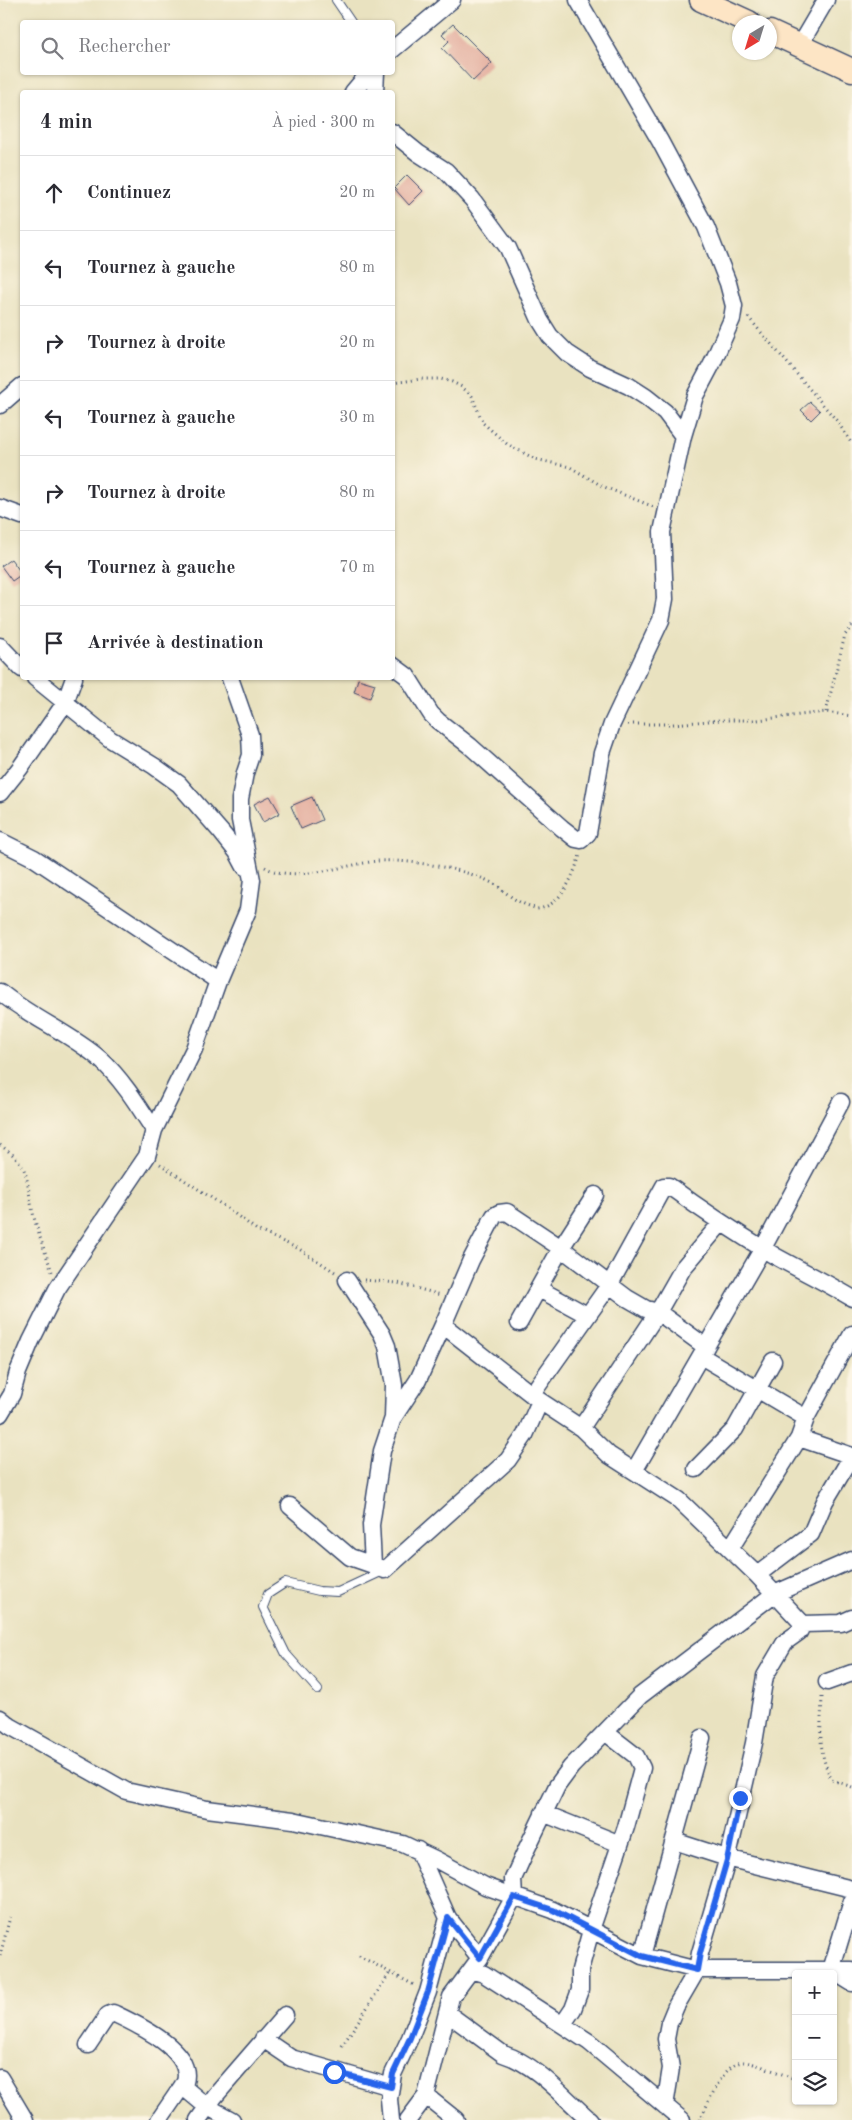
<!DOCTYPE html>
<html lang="fr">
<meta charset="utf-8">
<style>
:root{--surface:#fff;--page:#f2f2f3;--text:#2b2b33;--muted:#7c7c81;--line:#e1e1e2}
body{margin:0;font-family:"Old Standard TT",serif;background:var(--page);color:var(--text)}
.controls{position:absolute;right:15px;bottom:15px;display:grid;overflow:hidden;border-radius:5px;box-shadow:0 1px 4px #0004}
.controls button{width:45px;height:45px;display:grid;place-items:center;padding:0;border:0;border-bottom:1px solid var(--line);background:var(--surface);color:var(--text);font:25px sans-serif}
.compass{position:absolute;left:732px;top:15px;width:45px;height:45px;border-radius:50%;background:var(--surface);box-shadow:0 1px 4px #0004;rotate:218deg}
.stop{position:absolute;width:15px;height:15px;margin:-11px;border:4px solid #2563eb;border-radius:50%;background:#fff}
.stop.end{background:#2563eb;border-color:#fff;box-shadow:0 1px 5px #0008}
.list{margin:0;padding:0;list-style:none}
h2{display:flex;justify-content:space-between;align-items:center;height:65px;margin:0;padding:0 20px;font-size:21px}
h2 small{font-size:16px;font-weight:400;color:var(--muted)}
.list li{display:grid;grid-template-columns:32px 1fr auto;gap:15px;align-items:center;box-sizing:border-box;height:75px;padding:0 20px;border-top:1px solid var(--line)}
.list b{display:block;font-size:19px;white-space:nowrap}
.list em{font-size:16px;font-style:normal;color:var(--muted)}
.icon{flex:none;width:28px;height:28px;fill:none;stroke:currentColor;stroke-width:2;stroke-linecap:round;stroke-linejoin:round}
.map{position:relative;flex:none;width:852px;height:2120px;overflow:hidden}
.search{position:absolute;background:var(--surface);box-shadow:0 1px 4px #0004;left:20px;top:20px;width:375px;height:55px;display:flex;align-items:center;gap:12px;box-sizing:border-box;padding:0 18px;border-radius:5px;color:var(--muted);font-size:19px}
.panel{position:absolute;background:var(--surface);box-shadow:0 1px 4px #0004;left:20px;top:90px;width:375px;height:590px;border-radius:5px}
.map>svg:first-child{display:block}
.building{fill:#e3ac9c}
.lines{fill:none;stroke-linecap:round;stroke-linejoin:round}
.lane-casing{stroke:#3a4a6d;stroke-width:10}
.street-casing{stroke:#3a4a6d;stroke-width:19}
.secondary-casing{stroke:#3a4a6d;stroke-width:25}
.path{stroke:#3a4a6d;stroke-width:3;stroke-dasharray:1 4;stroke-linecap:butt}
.lane{stroke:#fff;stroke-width:8}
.street{stroke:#fff;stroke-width:16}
.secondary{stroke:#fde5c5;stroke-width:22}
.route{stroke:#2563eb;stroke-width:6}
</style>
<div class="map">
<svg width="852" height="2120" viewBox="0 0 852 2120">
<rect width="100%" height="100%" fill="#fcf5e5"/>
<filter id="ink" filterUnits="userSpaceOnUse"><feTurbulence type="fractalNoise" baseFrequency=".02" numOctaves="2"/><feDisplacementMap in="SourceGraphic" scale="10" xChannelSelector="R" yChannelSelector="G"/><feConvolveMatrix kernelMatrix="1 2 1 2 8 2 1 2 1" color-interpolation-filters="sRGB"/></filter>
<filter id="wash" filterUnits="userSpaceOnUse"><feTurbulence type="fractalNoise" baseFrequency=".0096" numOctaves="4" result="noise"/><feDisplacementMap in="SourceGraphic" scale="20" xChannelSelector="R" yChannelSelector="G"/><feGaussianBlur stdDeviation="1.12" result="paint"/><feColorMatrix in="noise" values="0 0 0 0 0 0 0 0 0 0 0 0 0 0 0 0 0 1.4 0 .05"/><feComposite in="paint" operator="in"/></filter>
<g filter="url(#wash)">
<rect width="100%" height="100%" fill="#e9e2c0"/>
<g id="blocks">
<path class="building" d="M453,24L492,63L473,81L442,48L449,41L442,34Z
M407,175L423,191L409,205L394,188Z
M810,402L820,411L811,420L801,410Z
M11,559L22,574L12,581L1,566Z
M358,679L375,684L370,698L354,692Z
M270,796L280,813L263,822L254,804Z
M312,797L322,820L301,829L291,806Z"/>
</g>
</g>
<g filter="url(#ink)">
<use href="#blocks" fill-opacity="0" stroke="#3a4a6d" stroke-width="1"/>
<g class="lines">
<defs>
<path id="lane" d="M336,0L351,22
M318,1690L286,1654L263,1607L268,1594L285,1583L319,1591L338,1592L383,1571"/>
<path id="street" d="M799,46L826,0
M392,50L452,0
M353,92L370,72
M375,92L376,72
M392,132L418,153L446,171L472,199L508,248L540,320L550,336L567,353L590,368L629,386L646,397L665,412L683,436
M0,405L22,386
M0,508L22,516
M0,646L22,669
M392,665L407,676L431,714L438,721L470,746L562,828L576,839L581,840L588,833L602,753L612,724L661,620L665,599L662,532L683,436L695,396L712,364L732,319L734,306L728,283L706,227L660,141L578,0
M35,678L110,739L154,766L179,784L221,832L237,852L245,867
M0,793L20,768L65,703L74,678
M0,841L34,858L218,981
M0,992C31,1018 70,1033 100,1059C122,1079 138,1105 154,1130
M347,1280L382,1334L387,1346L394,1385L393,1418L382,1451L371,1525L373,1565L385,1570L508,1460L525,1435L540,1401
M539,1289L587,1315
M519,1323L561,1248L595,1195
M443,1325L471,1260L494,1216L499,1213L507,1212L561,1248L627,1298L646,1309L658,1312L706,1347
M701,1356L806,1418
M532,1394L610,1284L664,1186H669C703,1211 738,1234 775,1256C800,1270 827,1283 852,1298
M0,1414L12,1394L18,1372L31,1341L57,1289L147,1156L154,1130L194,1049L218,981L248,910L252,880L240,820V799L245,773L251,755L250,735L230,678
M393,1418L418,1380L443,1325L540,1401L581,1428L609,1455L679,1500L757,1575L803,1624L799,1632L785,1642L765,1676L754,1743L727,1861L700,1953L697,1970L676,2006L669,2023L666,2039L671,2068L665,2106
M581,1428L658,1312L683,1268L721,1223
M799,1438L852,1456
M696,1469L735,1429L773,1361
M634,1471L763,1248L841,1102
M290,1506L350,1557L373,1565
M730,1549L799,1438L806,1418L852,1334
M757,1575L811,1534L825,1501L852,1456
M803,1624L841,1623L852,1618
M827,1682L852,1673
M0,1718L10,1726L126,1791L207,1809L293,1820L403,1844L437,1860L485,1886L553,1910L642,1956L697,1970H852
M543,1813L620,1844
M674,1841L727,1858L852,1889
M418,1850L448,1918L480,1958
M852,1901L831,1970L852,1983
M642,1956L702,1738
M471,1970L484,1974L589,2042L682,2120
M447,2013L503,2054C538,2065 563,2097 590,2120
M563,2024L573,2009L580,1990V1970L591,1930L626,1827L642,1768L636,1756L605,1732
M263,2039L291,2058L391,2087
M88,2045L108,2015L113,2013C136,2024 194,2050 185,2082L159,2120
M0,2078L25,2120
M182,2086L206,2106L232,2120
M426,2096L456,2120
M198,2120L215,2096L285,2015
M391,2120L389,2099L393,2074L410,2038L428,1992L448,1918
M408,2120L426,2096L451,1997L480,1958L514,1897L513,1879L527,1848L557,1786L571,1767L640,1696L774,1594L852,1560"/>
<path id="secondary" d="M701,0L749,22
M770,32L852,70"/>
</defs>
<use href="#lane" class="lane-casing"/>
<use href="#street" class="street-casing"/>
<use href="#secondary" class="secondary-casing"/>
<path class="path" d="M748,317L837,421L852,444
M392,383L421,379H441L452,382L462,387L472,396L483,423L507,444L535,459L570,467L602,486L654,507
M826,712L845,635L852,626
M628,724H673L720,720H757L826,712L852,716
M265,867C294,884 346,864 378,861C408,859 469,869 494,884C500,887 504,892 509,895C517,902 527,905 537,909C562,906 573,876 580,855
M0,1145C31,1166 25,1176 32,1208C36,1229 45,1251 52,1272
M160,1164L224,1206L257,1230L299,1249L335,1272
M364,1280L398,1283L441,1295
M822,1697C821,1728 817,1752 832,1780L852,1787
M0,1956L10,1917
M359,1956L414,1985
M342,2046L391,1971
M700,2120C708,2104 723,2063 743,2062C754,2062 783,2075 796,2079"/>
<use href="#lane" class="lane"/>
<use href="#street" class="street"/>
<use href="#secondary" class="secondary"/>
</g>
</g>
<g class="lines" filter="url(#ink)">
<path class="route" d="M334,2072L391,2087L393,2074L410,2038L428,1992L448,1918L480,1958L514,1897L553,1910L642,1956L697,1970L700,1953L727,1860L740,1798"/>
</g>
</svg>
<div class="controls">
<button>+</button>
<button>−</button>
<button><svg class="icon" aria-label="layers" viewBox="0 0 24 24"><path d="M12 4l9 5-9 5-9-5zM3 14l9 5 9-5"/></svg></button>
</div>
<svg class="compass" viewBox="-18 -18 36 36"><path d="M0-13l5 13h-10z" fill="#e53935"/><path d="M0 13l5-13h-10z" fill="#7c7c81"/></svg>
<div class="stop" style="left:334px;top:2072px"></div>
<div class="stop end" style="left:740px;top:1798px"></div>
<div class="search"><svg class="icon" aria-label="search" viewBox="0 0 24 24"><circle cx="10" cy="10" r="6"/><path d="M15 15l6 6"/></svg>Rechercher</div>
<section class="panel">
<h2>4 min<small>À pied · 300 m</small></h2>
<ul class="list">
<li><svg class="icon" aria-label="ahead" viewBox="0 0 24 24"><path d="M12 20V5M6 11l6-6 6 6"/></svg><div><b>Continuez</b></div><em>20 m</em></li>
<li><svg class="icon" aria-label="left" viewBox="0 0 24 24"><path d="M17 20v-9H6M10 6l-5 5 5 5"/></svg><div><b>Tournez à gauche</b></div><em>80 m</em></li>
<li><svg class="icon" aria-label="right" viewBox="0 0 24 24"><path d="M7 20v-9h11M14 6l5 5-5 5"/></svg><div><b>Tournez à droite</b></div><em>20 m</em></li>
<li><svg class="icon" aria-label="left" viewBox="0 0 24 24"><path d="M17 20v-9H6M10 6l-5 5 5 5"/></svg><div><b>Tournez à gauche</b></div><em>30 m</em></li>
<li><svg class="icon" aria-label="right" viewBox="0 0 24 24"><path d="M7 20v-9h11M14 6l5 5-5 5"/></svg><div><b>Tournez à droite</b></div><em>80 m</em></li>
<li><svg class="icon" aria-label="left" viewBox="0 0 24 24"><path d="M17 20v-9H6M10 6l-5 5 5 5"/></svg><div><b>Tournez à gauche</b></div><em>70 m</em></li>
<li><svg class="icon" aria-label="arrive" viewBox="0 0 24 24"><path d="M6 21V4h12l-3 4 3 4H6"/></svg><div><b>Arrivée à destination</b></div></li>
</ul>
</section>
</div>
